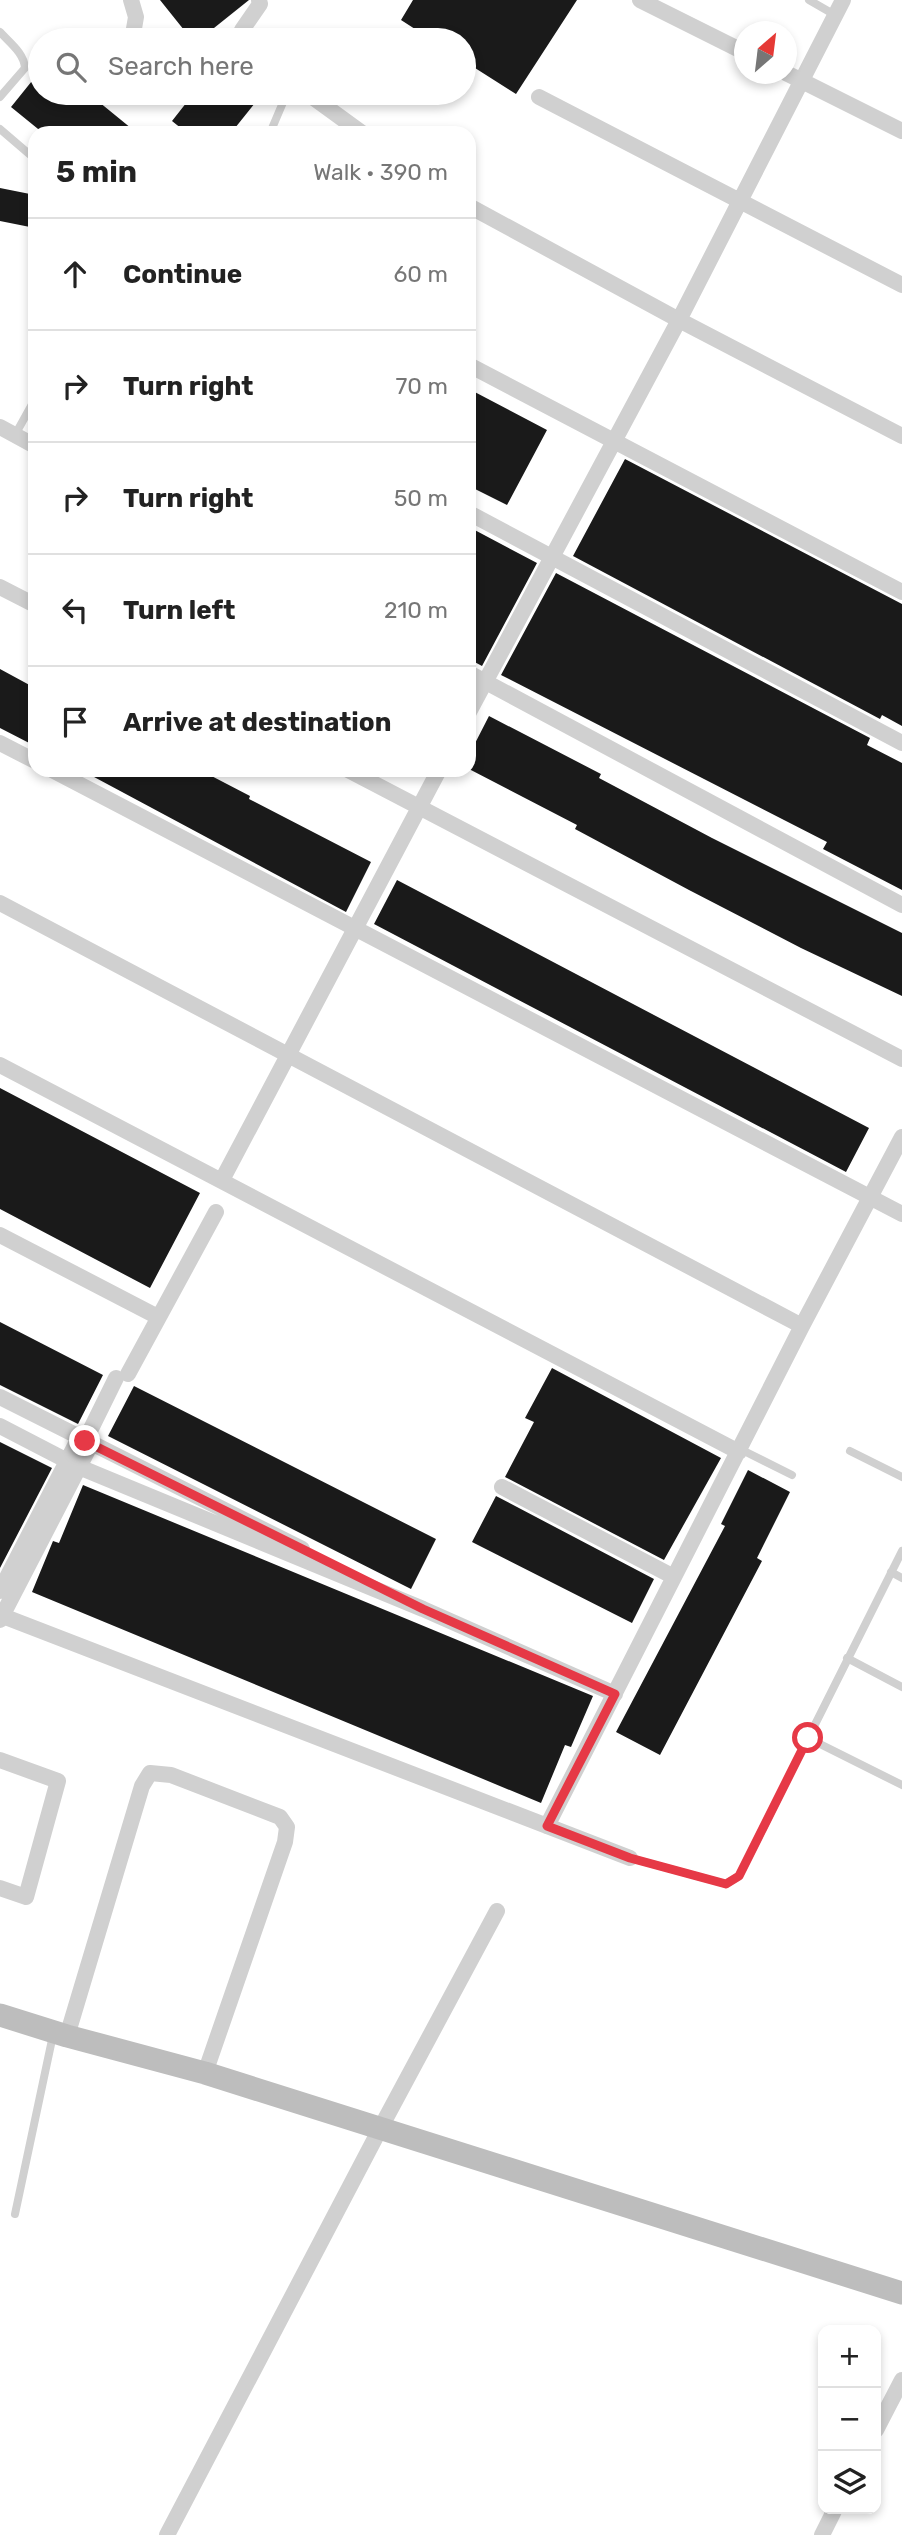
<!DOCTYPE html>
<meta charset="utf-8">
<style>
:root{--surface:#fff;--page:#f6f6f6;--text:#222;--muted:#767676;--line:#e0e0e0}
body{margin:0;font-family:Rubik,sans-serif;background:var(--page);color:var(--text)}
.controls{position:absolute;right:21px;bottom:21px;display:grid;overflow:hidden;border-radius:14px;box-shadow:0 4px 10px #0003}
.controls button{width:63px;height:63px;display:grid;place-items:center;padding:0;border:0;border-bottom:2px solid var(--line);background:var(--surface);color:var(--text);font:35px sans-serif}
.compass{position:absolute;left:734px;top:21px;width:63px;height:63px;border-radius:50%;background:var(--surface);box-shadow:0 4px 10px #0003;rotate:28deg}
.stop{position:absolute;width:21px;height:21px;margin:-16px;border:5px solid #e63946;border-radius:50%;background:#fff}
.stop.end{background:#e63946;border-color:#fff;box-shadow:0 2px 7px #0008}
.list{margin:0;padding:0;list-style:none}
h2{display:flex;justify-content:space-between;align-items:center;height:91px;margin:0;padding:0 28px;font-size:30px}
h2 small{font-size:23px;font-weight:400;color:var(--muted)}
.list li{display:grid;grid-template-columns:46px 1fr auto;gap:21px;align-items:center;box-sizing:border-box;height:112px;padding:0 28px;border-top:2px solid var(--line)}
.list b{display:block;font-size:26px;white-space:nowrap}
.list em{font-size:23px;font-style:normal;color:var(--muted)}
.icon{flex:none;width:38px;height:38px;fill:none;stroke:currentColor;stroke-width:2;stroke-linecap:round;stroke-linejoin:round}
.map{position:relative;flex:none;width:902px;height:2535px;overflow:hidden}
.search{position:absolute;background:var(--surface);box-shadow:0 4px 10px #0003;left:28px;top:28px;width:448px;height:77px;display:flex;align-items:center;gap:18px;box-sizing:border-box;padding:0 24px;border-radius:38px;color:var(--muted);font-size:26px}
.panel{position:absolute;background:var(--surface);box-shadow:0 4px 10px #0003;left:28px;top:126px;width:448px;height:651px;border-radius:21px}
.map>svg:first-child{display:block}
.building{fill:#1a1a1a}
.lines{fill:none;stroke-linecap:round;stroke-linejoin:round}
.lane{stroke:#d0d0d0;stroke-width:8}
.street{stroke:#d0d0d0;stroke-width:16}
.secondary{stroke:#bdbdbd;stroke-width:23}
.route{stroke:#e63946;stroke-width:9}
</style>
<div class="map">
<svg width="902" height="2535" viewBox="0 0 902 2535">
<rect width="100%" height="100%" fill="#fff"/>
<path class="building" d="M160,0H249L199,40H192Z
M413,0H577L516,94L464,61V40H432L401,20Z
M40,71V93H88L137,133H43L11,107Z
M194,93H263L231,133H187L172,121Z
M0,188L35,195V228L0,221Z
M469,389L547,430L507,505L469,486Z
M625,459L902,604V726L882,715L880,719L573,556Z
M469,527L537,563L482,666L469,659Z
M556,573L870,738L867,745L902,763V890L823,849L827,842L501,675Z
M0,669L35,688V746L0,728Z
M489,716L601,774L599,778L712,838L902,933V996L801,948L689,890L575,829L577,825L469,769V755Z
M81,770H200L250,796L249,799L371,862L346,912Z
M397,880L869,1128L846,1172L374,924Z
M0,1088L200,1193L150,1288L0,1209Z
M0,1322L103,1375L78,1424L0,1385Z
M552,1368L721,1458L664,1560L505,1477L534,1422L525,1418Z
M134,1386L436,1539L411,1589L108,1436Z
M0,1442L52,1468L0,1568Z
M748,1470L790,1492L757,1558L762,1561L660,1755L616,1732L725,1526L721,1524Z
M83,1485L593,1696L571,1747L565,1745L541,1803L32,1592L53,1541L59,1543Z
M496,1496L654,1579L632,1623L472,1542Z"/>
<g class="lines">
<path class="lane" d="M809,0L835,15
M0,32C10,43 24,53 25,68L0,97
M0,129L35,159
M270,133L287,93
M15,435L35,399
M740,1449L792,1475
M850,1451L902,1477
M891,1572L902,1578
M847,1658L902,1687
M808,1738L902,1785
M630,1858L726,1884L739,1876L902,1551
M15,2214L53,2035"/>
<path class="street" d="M131,0L136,17L132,40
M640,0L744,52
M242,40V30L260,4L259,0
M786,73L902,131
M307,93L362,133
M539,97L902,285
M469,206L679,320L902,436
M469,365L902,592
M0,427L35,446
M469,513L902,743
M0,587L35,605
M469,673L902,905
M469,712L679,320L843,0
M0,743L35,761
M52,770L902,1214
M348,770L902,1059
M0,903L802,1326
M0,1065L739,1452
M222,1180L439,770
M0,1235L158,1317
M128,1374L216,1212
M0,1397L302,1549
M0,1426L79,1467L423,1609L615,1694
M85,1441L116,1378
M502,1487L674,1577
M0,1591L79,1438
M0,1615L630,1858
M0,1620L91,1444
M0,1760L58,1781L26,1897L0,1888
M547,1826L802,1326L902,1137
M67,2036L142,1786L150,1773L171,1775L280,1817L287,1827L285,1842L205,2073
M876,2430L902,2380
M167,2535L380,2129L497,1911
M822,2535L835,2509"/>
<path class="secondary" d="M0,2015L67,2036L205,2073L902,2293"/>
</g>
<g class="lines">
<path class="route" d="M85,1441L423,1609L615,1694L547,1826L630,1858L726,1884L739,1876L808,1738"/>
</g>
</svg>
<div class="controls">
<button>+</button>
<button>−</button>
<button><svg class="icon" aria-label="layers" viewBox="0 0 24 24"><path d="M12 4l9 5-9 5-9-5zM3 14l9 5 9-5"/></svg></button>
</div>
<svg class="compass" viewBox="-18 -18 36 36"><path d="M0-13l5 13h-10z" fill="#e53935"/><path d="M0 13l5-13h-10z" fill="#767676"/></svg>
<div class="stop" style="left:808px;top:1738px"></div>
<div class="stop end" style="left:85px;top:1441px"></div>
<div class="search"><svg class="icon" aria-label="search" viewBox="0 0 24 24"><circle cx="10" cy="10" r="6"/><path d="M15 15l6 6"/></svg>Search here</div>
<section class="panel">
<h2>5 min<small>Walk · 390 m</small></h2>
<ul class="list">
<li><svg class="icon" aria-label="ahead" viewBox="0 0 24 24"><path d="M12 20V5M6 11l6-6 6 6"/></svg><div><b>Continue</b></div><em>60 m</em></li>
<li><svg class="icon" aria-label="right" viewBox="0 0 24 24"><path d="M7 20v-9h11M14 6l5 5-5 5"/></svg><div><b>Turn right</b></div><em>70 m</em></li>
<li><svg class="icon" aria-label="right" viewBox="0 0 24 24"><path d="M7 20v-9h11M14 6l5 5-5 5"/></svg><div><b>Turn right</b></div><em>50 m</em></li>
<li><svg class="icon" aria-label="left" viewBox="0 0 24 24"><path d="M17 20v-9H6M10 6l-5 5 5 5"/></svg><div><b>Turn left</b></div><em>210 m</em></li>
<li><svg class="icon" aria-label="arrive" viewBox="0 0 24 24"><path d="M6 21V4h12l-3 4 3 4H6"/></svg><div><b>Arrive at destination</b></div></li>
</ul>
</section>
</div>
